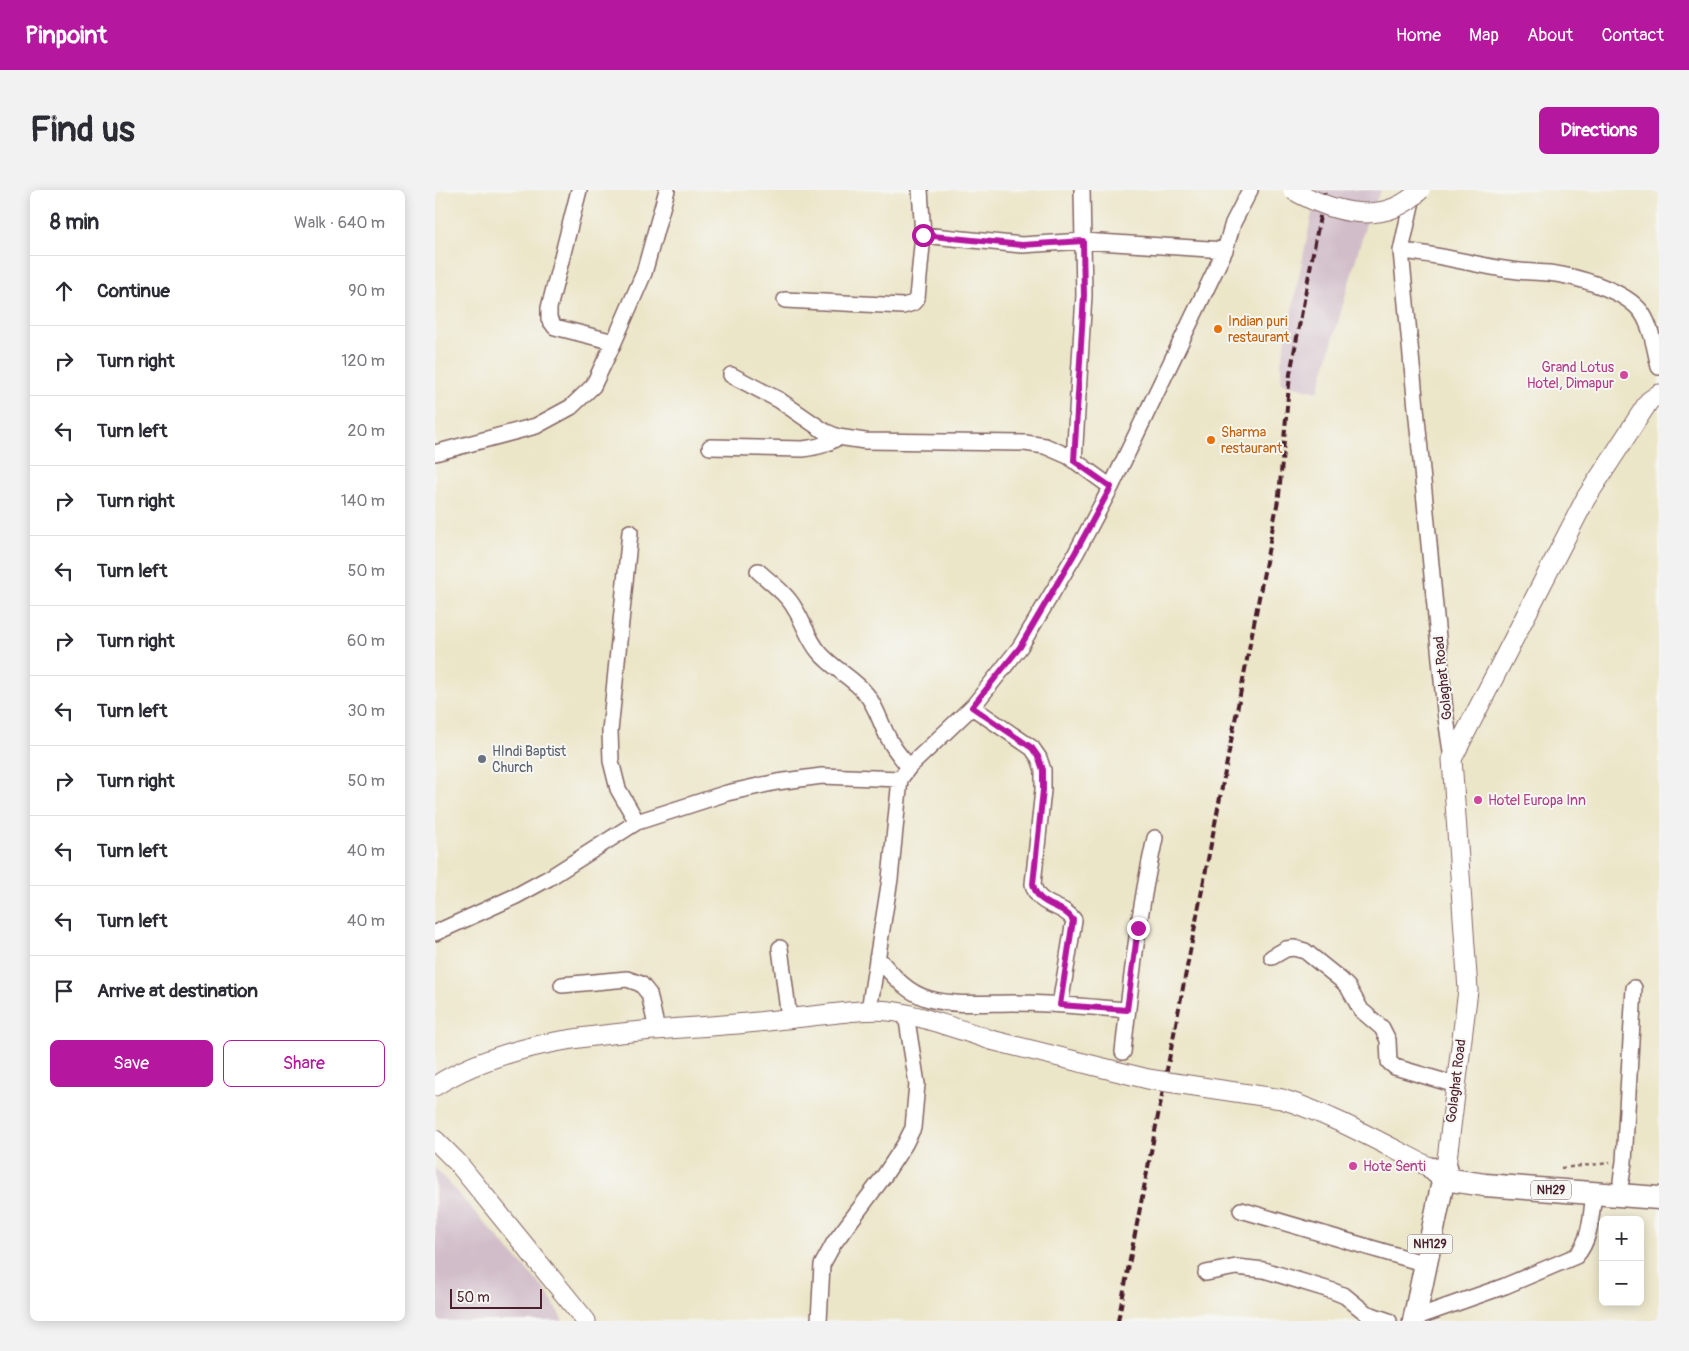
<!DOCTYPE html>
<meta charset="utf-8">
<style>
:root{--surface:#fff;--page:#f2f2f3;--text:#2b2b33;--muted:#7c7c81;--line:#e1e1e2;--accent:#b5179e}
body{margin:0;font-family:Pangolin,sans-serif;background:var(--page);color:var(--text)}
.controls{position:absolute;right:15px;bottom:15px;display:grid;overflow:hidden;border-radius:8px;box-shadow:0 2px 12px #0003}
.controls button{width:45px;height:45px;display:grid;place-items:center;padding:0;border:0;border-bottom:1px solid var(--line);background:var(--surface);color:var(--text);font:25px sans-serif}
.scale{position:absolute;left:15px;bottom:12px;width:92px;box-sizing:border-box;padding-left:5px;border:2px solid #4a1f2b;border-top:0;font-size:14px;line-height:18px;white-space:nowrap;color:#4a1f2b;-webkit-text-stroke:4px #f6f6f2;paint-order:stroke}
.stop{position:absolute;width:15px;height:15px;margin:-11px;border:4px solid #b5179e;border-radius:50%;background:#fff}
.stop.end{background:#b5179e;border-color:#fff;box-shadow:0 1px 5px #0008}
.list{margin:0;padding:0;list-style:none}
h2{display:flex;justify-content:space-between;align-items:center;height:65px;margin:0;padding:0 20px;font-size:21px}
h2 small{font-size:16px;font-weight:400;color:var(--muted)}
.list li{display:grid;grid-template-columns:32px 1fr auto;gap:15px;align-items:center;box-sizing:border-box;height:70px;padding:0 20px;border-top:1px solid var(--line)}
.list b{display:block;font-size:19px;white-space:nowrap}
.list em{font-size:16px;font-style:normal;color:var(--muted)}
.actions{display:flex;gap:10px;padding:15px 20px}
.actions a{flex:1;padding:11px 0;border:1px solid var(--accent);border-radius:8px;text-align:center;font-size:18px;color:var(--accent)}
.actions .main{background:var(--accent);color:#fff}
.icon{flex:none;width:28px;height:28px;fill:none;stroke:currentColor;stroke-width:2;stroke-linecap:round;stroke-linejoin:round}
.map{position:relative;flex:none;width:1224px;height:1131px;overflow:hidden;border-radius:8px}
header{display:flex;align-items:center;gap:30px;box-sizing:border-box;height:70px;padding:0 25px;background:var(--accent);color:#fff}
header strong{font-size:24px}
nav{display:flex;gap:28px;margin-inline-start:auto;font-size:18px}
.intro{display:flex;align-items:center;justify-content:space-between;box-sizing:border-box;height:120px;padding:0 30px}
h1{margin:0;font-size:35px}
.button{padding:12px 22px;border-radius:8px;background:var(--accent);color:#fff;font-size:18px;font-weight:700}
main{display:flex;gap:30px;padding:0 30px}
aside{flex:1;background:var(--surface);border-radius:8px;box-shadow:0 2px 12px #0003}
.map>svg:first-child{display:block}
.industrial{fill:#d1bdc9}
.lines{fill:none;stroke-linecap:round;stroke-linejoin:round}
.minor-casing{stroke:#836562;stroke-width:18}
.major-casing{stroke:#836562;stroke-width:21}
.highway-casing{stroke:#836562;stroke-width:25}
.path{stroke:#836562;stroke-width:2.5;stroke-dasharray:4 4;stroke-linecap:butt}
.minor{stroke:#fff;stroke-width:15}
.major{stroke:#fff;stroke-width:19}
.highway{stroke:#fff;stroke-width:22}
.rail{stroke:#4a1f2b;stroke-width:4;stroke-dasharray:8 4;stroke-linecap:butt}
.major-bridge-casing{stroke:#836562;stroke-width:21;stroke-linecap:butt}
.major-bridge{stroke:#fff;stroke-width:19}
.route{stroke:#b5179e;stroke-width:6}
.food-dot{fill:#e8710a;stroke:#f6f6f2;stroke-width:2}
.hotel-dot{fill:#d1479c;stroke:#f6f6f2;stroke-width:2}
.worship-dot{fill:#6b7280;stroke:#f6f6f2;stroke-width:2}
.labels{text-anchor:middle;dominant-baseline:central;stroke-width:4;stroke-linejoin:round;paint-order:stroke}
.shield{fill:#f6f6f2;stroke:#7e6067;stroke-width:1}
.shield-label{font-size:12px;font-weight:bold;fill:#4a1f2b}
.food-label{font-size:14px;fill:#c56008;stroke:#f6f6f2;text-anchor:start}
.hotel-label{font-size:14px;fill:#b23c85;stroke:#f6f6f2;text-anchor:start}
.street-label{font-size:14px;fill:#4a1f2b;stroke:#f6f6f2}
.worship-label{font-size:14px;fill:#5b616d;stroke:#f6f6f2;text-anchor:start}
</style>
<header>
<strong>Pinpoint</strong>
<nav><a>Home</a><a>Map</a><a>About</a><a>Contact</a></nav>
</header>
<div class="intro"><h1>Find us</h1><a class="button">Directions</a></div>
<main>
<aside>
<h2>8 min<small>Walk · 640 m</small></h2>
<ul class="list">
<li><svg class="icon" aria-label="ahead" viewBox="0 0 24 24"><path d="M12 20V5M6 11l6-6 6 6"/></svg><div><b>Continue</b></div><em>90 m</em></li>
<li><svg class="icon" aria-label="right" viewBox="0 0 24 24"><path d="M7 20v-9h11M14 6l5 5-5 5"/></svg><div><b>Turn right</b></div><em>120 m</em></li>
<li><svg class="icon" aria-label="left" viewBox="0 0 24 24"><path d="M17 20v-9H6M10 6l-5 5 5 5"/></svg><div><b>Turn left</b></div><em>20 m</em></li>
<li><svg class="icon" aria-label="right" viewBox="0 0 24 24"><path d="M7 20v-9h11M14 6l5 5-5 5"/></svg><div><b>Turn right</b></div><em>140 m</em></li>
<li><svg class="icon" aria-label="left" viewBox="0 0 24 24"><path d="M17 20v-9H6M10 6l-5 5 5 5"/></svg><div><b>Turn left</b></div><em>50 m</em></li>
<li><svg class="icon" aria-label="right" viewBox="0 0 24 24"><path d="M7 20v-9h11M14 6l5 5-5 5"/></svg><div><b>Turn right</b></div><em>60 m</em></li>
<li><svg class="icon" aria-label="left" viewBox="0 0 24 24"><path d="M17 20v-9H6M10 6l-5 5 5 5"/></svg><div><b>Turn left</b></div><em>30 m</em></li>
<li><svg class="icon" aria-label="right" viewBox="0 0 24 24"><path d="M7 20v-9h11M14 6l5 5-5 5"/></svg><div><b>Turn right</b></div><em>50 m</em></li>
<li><svg class="icon" aria-label="left" viewBox="0 0 24 24"><path d="M17 20v-9H6M10 6l-5 5 5 5"/></svg><div><b>Turn left</b></div><em>40 m</em></li>
<li><svg class="icon" aria-label="left" viewBox="0 0 24 24"><path d="M17 20v-9H6M10 6l-5 5 5 5"/></svg><div><b>Turn left</b></div><em>40 m</em></li>
<li><svg class="icon" aria-label="arrive" viewBox="0 0 24 24"><path d="M6 21V4h12l-3 4 3 4H6"/></svg><div><b>Arrive at destination</b></div></li>
</ul>
<div class="actions"><a class="main">Save</a><a>Share</a></div>
</aside>
<div class="map">
<svg width="1224" height="1131" viewBox="0 0 1224 1131">
<rect width="100%" height="100%" fill="#f6f6f2"/>
<filter id="ink" filterUnits="userSpaceOnUse"><feTurbulence type="fractalNoise" baseFrequency=".02" numOctaves="2"/><feDisplacementMap in="SourceGraphic" scale="10" xChannelSelector="R" yChannelSelector="G"/><feConvolveMatrix kernelMatrix="1 2 1 2 8 2 1 2 1" color-interpolation-filters="sRGB"/></filter>
<filter id="wash" filterUnits="userSpaceOnUse"><feTurbulence type="fractalNoise" baseFrequency=".0096" numOctaves="4" result="noise"/><feDisplacementMap in="SourceGraphic" scale="20" xChannelSelector="R" yChannelSelector="G"/><feGaussianBlur stdDeviation="1.12" result="paint"/><feColorMatrix in="noise" values="0 0 0 0 0 0 0 0 0 0 0 0 0 0 0 0 0 1.4 0 .05"/><feComposite in="paint" operator="in"/></filter>
<g filter="url(#wash)">
<rect width="100%" height="100%" fill="#ece6c9"/>
<path class="industrial" d="M882,0H946L932,30L883,202L847,193L846,173Z
M0,978L111,1101L128,1131H0Z"/>
</g>
<g filter="url(#ink)">
<g class="lines">
<defs>
<path id="minor" d="M144,0L114,118V129L120,137L179,152
M979,1L966,61L1010,521L1017,569
M488,45L587,55L648,51L790,60
M966,61C1003,64 1039,75 1076,80C1088,82 1101,82 1114,83C1140,86 1191,100 1207,123C1217,138 1220,160 1224,177
M350,110L468,116L478,113L482,108L488,45L485,0
M296,185L344,210L389,241L403,247L430,251L590,253L610,256L633,266L676,297
M275,257L368,259C382,257 392,255 403,247
M0,263L101,236L136,217L158,196L179,152L209,83L232,0
M639,271L649,105L647,0
M195,342L175,541L176,571L183,599L202,632
M323,381C336,393 352,404 360,419C369,433 373,449 384,462C398,479 419,488 432,505C442,518 446,535 454,549C459,560 467,568 474,577
M537,517L597,558L604,568L608,580V600L598,694C603,718 627,713 639,730L625,815
M0,743L81,706L114,688L202,632L292,603L342,592L387,586L465,589
M345,758L354,828
M442,767C458,785 470,802 494,809C520,816 552,813 578,813C616,813 655,817 692,820
M837,767L851,759L859,758L870,761L906,790L913,797L926,820L947,838L953,850L954,872L960,877L1021,895
M127,795L192,789L206,794L214,804L222,840
M434,820L455,689L465,589L474,577L539,515L585,457L641,363L676,297L790,60L798,33L815,0
M688,862C696,790 704,719 720,648
M1186,991L1189,972L1199,798
M806,1020L991,1074
M771,1083L801,1077L829,1080L898,1101L910,1106L931,1123L954,1131
M979,1128L1070,1096L1141,1066C1156,1050 1156,1025 1159,1003
M384,1131L387,1075L399,1053L449,986L470,954L478,938L482,894L471,824"/>
<path id="major" d="M0,896C91,838 218,843 323,832C353,829 383,825 413,822C426,821 441,819 454,821C467,822 479,826 491,829C513,836 534,842 556,850
M847,909C900,926 948,954 998,979
M0,950L22,972L151,1131
M1011,977L1033,800L1017,569L1151,308L1214,211L1224,204"/>
<path id="highway" d="M998,979L1009,989L1050,995L1224,1008
M979,1131L1011,977"/>
</defs>
<use href="#minor" class="minor-casing"/>
<use href="#major" class="major-casing"/>
<use href="#highway" class="highway-casing"/>
<path class="path" d="M1126,978L1175,973"/>
<use href="#minor" class="minor"/>
<use href="#major" class="major"/>
<use href="#highway" class="highway"/>
<path class="rail" d="M683,1131L844,305L855,184L890,0"/>
<defs>
<path id="major-bridge" d="M858,0C897,22 949,38 985,0
M556,850L713,889L847,909"/>
</defs>
<use href="#major-bridge" class="major-bridge-casing"/>
<use href="#major-bridge" class="major-bridge"/>
</g>
</g>
<g class="lines" filter="url(#ink)">
<path class="route" d="M488,45L587,55L648,51L649,105L639,271L676,297L640,363L585,457L537,517L597,558L604,568L608,580V600L598,694C603,718 627,713 638,730L625,815L692,820L703,738"/>
</g>
<g class="food-dot">
<circle cx="783" cy="139" r="5"/>
<circle cx="776" cy="250" r="5"/>
</g>
<g class="hotel-dot">
<circle cx="1189" cy="185" r="5"/>
<circle cx="1043" cy="610" r="5"/>
<circle cx="918" cy="976" r="5"/>
</g>
<circle class="worship-dot" cx="47" cy="569" r="5"/>
<g class="labels">
<g class="shield">
<rect x="1096" y="990.5" width="40" height="19" rx="4"/>
<rect x="972.5" y="1044.5" width="45" height="19" rx="4"/>
</g>
<g class="shield-label">
<text x="1116" y="1000">NH29</text>
<text x="995" y="1054">NH129</text>
</g>
<g class="food-label">
<text x="793" y="131">Indian puri<tspan x="793" dy="16">restaurant</tspan></text>
<text x="786" y="242">Sharma<tspan x="786" dy="16">restaurant</tspan></text>
</g>
<g class="hotel-label">
<text x="1179" y="177" text-anchor="end">Grand Lotus<tspan x="1179" dy="16">Hotel, Dimapur</tspan></text>
<text x="1053" y="610">Hotel Europa Inn</text>
<text x="928" y="976">Hote Senti</text>
</g>
<g class="street-label">
<text transform="translate(1008 488) rotate(-96)">Golaghat Road</text>
<text transform="translate(1021 891) rotate(-83)">Golaghat Road</text>
</g>
<g class="worship-label">
<text x="57" y="561">HIndi Baptist<tspan x="57" dy="16">Church</tspan></text>
</g>
</g>
</svg>
<div class="controls">
<button>+</button>
<button>−</button>
</div>
<div class="scale">50 m</div>
<div class="stop" style="left:488px;top:45px"></div>
<div class="stop end" style="left:703px;top:738px"></div>
</div>
</main>
